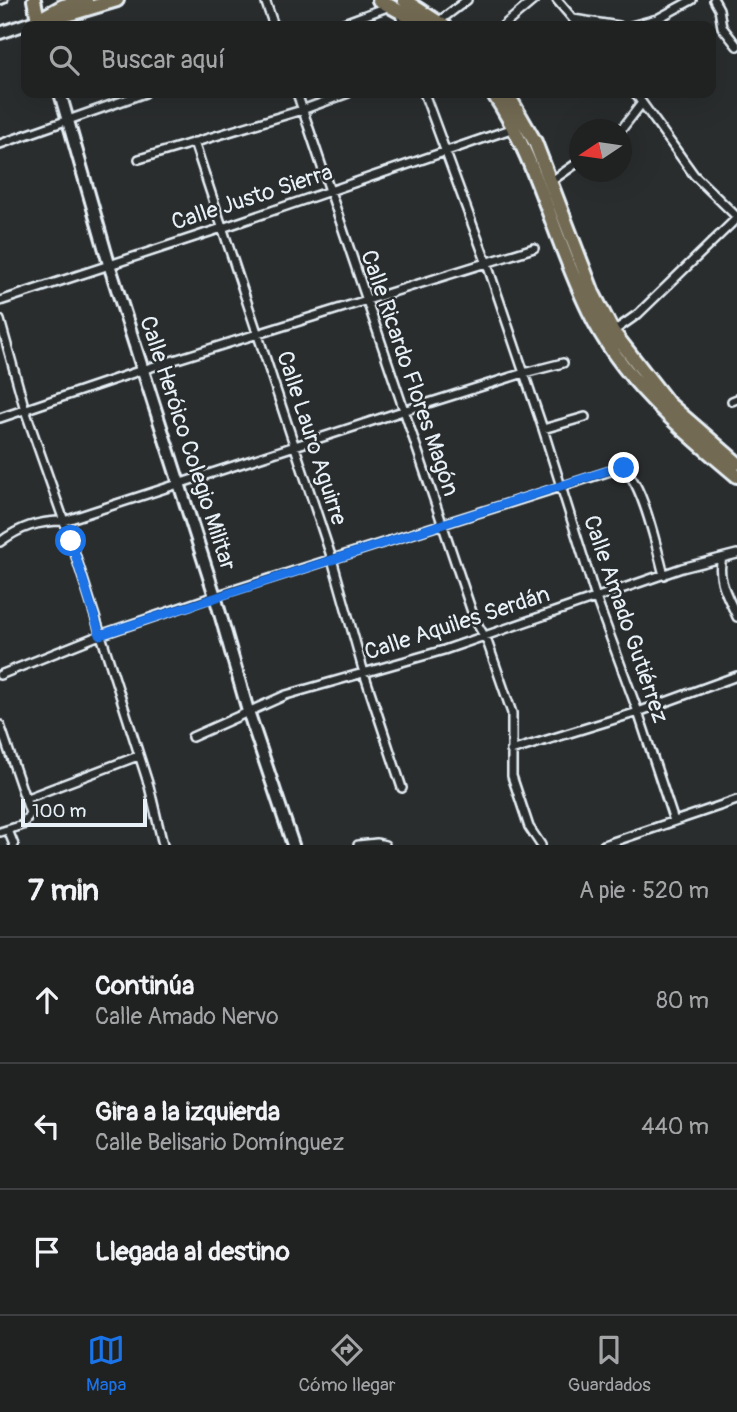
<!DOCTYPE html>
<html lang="es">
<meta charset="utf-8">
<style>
:root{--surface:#202222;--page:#2d2f2f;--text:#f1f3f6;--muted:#a2a4a5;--line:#3d3f40;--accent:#1a73e8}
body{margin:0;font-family:Pangolin,sans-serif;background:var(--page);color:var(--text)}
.compass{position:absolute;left:569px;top:119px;width:63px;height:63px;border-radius:50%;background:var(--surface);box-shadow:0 7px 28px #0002;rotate:257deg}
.scale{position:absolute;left:21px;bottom:18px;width:126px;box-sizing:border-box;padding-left:7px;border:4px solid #e8f1f8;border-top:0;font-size:19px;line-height:24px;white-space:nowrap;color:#e8f1f8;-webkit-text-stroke:5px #2a2d2e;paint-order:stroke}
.stop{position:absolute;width:21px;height:21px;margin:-16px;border:5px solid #1a73e8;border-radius:50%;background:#fff}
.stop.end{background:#1a73e8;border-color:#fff;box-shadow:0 2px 7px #0008}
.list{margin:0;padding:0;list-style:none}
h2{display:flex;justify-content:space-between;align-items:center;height:91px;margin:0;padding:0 28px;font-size:30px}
h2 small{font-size:23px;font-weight:400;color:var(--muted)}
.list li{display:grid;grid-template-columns:46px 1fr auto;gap:21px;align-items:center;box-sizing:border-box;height:126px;padding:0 28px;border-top:2px solid var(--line)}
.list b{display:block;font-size:26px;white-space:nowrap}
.list p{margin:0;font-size:23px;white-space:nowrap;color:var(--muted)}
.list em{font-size:23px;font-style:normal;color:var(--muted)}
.icon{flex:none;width:38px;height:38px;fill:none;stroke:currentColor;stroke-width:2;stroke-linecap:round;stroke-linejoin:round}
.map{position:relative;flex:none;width:737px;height:845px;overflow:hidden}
.search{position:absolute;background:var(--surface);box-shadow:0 7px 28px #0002;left:21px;right:21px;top:21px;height:77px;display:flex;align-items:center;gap:18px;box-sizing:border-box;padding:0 24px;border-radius:14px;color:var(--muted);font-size:26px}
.sheet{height:469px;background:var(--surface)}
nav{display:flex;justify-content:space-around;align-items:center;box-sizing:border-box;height:98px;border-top:2px solid var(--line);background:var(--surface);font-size:19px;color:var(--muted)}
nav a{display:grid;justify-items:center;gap:4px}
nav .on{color:var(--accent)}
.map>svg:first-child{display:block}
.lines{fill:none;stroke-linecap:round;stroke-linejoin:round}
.service-casing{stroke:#e8f1f8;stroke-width:9}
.minor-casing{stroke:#e8f1f8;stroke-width:12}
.secondary-casing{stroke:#e8f1f8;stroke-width:16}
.primary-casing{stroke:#e8f1f8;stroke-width:18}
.service{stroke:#2a2d2e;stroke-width:3.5}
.minor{stroke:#2a2d2e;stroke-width:7}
.secondary{stroke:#2a2d2e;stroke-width:10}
.primary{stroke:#736b52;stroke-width:12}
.route{stroke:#1a73e8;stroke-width:9}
.labels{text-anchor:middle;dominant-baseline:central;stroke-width:5;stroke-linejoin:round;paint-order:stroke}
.street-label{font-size:23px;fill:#e8f1f8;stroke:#2a2d2e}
</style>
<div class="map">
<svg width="737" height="845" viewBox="0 0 737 845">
<rect width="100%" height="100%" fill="#2a2d2e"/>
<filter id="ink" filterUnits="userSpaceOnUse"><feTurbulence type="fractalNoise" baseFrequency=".0143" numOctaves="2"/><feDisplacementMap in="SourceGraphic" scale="14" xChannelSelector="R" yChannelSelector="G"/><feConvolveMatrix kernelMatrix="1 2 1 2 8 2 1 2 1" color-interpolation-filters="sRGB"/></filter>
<g filter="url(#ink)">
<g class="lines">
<defs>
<path id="service" d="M0,2L5,0"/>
<path id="minor" d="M265,0L274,26
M557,0L579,26
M714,0L719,9L722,27L737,46
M399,10L403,26
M573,19L619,26
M438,22L467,0
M336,26L390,6
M503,26L534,0
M631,26L657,19L692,0
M297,93L474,618L487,641L512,713V776L529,827L541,845
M424,93L487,264L543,429L596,598L638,712L674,821
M635,93L694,175L737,217
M621,130L642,103
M194,142L332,559L364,673L402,788
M0,144L145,93
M139,159L302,110L348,93
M550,182L580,161
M0,301L222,228L514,128
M0,320L25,410L71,541L149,786L163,845
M611,333L638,314L737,218
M732,401L737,399
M0,418L142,370L534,248
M543,429L585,417
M0,542C20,527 38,521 64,521L403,411L524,373L563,363
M722,558C716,580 729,598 737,617
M0,675L100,635L215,596L620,468C641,472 658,554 664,575
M0,725L30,813L23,825L0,832
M192,737L286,695L444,650L682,568L737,554
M511,751L638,712L737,676
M27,798L138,756
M8,830L14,845
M358,845L377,843L385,845
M604,845L737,800"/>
<path id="secondary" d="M0,33L38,20L39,26
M60,93L109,264L215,596L248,711L293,845"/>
<path id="primary" d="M34,0L38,20L63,6L86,0
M379,0L426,26
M404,0L444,26
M44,18L63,16L117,0
M493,93C537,159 554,240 589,311C622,380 680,428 737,476
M507,93L535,142L593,293L613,332L668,403L737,463"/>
</defs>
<use href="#service" class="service-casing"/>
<use href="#minor" class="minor-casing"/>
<use href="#secondary" class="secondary-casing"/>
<use href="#primary" class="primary-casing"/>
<use href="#service" class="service"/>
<use href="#minor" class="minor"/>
<use href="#secondary" class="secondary"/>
<use href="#primary" class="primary"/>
</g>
</g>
<g class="lines" filter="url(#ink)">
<path class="route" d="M71,541L100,635L616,468H624"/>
</g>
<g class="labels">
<g class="street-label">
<text transform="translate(252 197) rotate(-18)">Calle Justo Sierra</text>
<text transform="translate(410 373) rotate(71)">Calle Ricardo Flores Magón</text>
<text transform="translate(312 438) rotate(72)">Calle Lauro Aguirre</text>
<text transform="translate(188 443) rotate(72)">Calle Heróico Colegio Militar</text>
<text transform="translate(626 619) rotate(71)">Calle Amado Gutiérrez</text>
<text transform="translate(457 623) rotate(-18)">Calle Aquiles Serdán</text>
</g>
</g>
</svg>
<svg class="compass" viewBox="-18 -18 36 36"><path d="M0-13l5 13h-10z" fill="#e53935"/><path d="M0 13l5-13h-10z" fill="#a2a4a5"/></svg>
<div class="scale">100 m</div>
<div class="stop" style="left:71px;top:541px"></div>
<div class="stop end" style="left:624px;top:468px"></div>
<div class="search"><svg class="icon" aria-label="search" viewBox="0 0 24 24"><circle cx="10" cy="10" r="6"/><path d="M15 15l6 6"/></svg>Buscar aquí</div>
</div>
<section class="sheet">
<h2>7 min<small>A pie · 520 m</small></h2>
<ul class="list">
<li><svg class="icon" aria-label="ahead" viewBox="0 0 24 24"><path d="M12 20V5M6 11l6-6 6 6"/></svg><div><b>Continúa</b><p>Calle Amado Nervo</p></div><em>80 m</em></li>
<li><svg class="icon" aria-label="left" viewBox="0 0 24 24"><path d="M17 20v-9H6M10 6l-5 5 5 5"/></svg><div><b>Gira a la izquierda</b><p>Calle Belisario Domínguez</p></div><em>440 m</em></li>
<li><svg class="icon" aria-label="arrive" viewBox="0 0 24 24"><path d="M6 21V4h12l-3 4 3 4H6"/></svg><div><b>Llegada al destino</b></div></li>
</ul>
</section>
<nav>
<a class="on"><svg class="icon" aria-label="map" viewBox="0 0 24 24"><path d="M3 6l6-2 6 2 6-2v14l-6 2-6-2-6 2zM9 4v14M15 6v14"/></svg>Mapa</a>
<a><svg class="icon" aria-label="directions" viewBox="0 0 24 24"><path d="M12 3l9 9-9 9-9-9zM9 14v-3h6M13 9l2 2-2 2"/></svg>Cómo llegar</a>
<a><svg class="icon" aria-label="saved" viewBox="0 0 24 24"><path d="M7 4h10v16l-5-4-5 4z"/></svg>Guardados</a>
</nav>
